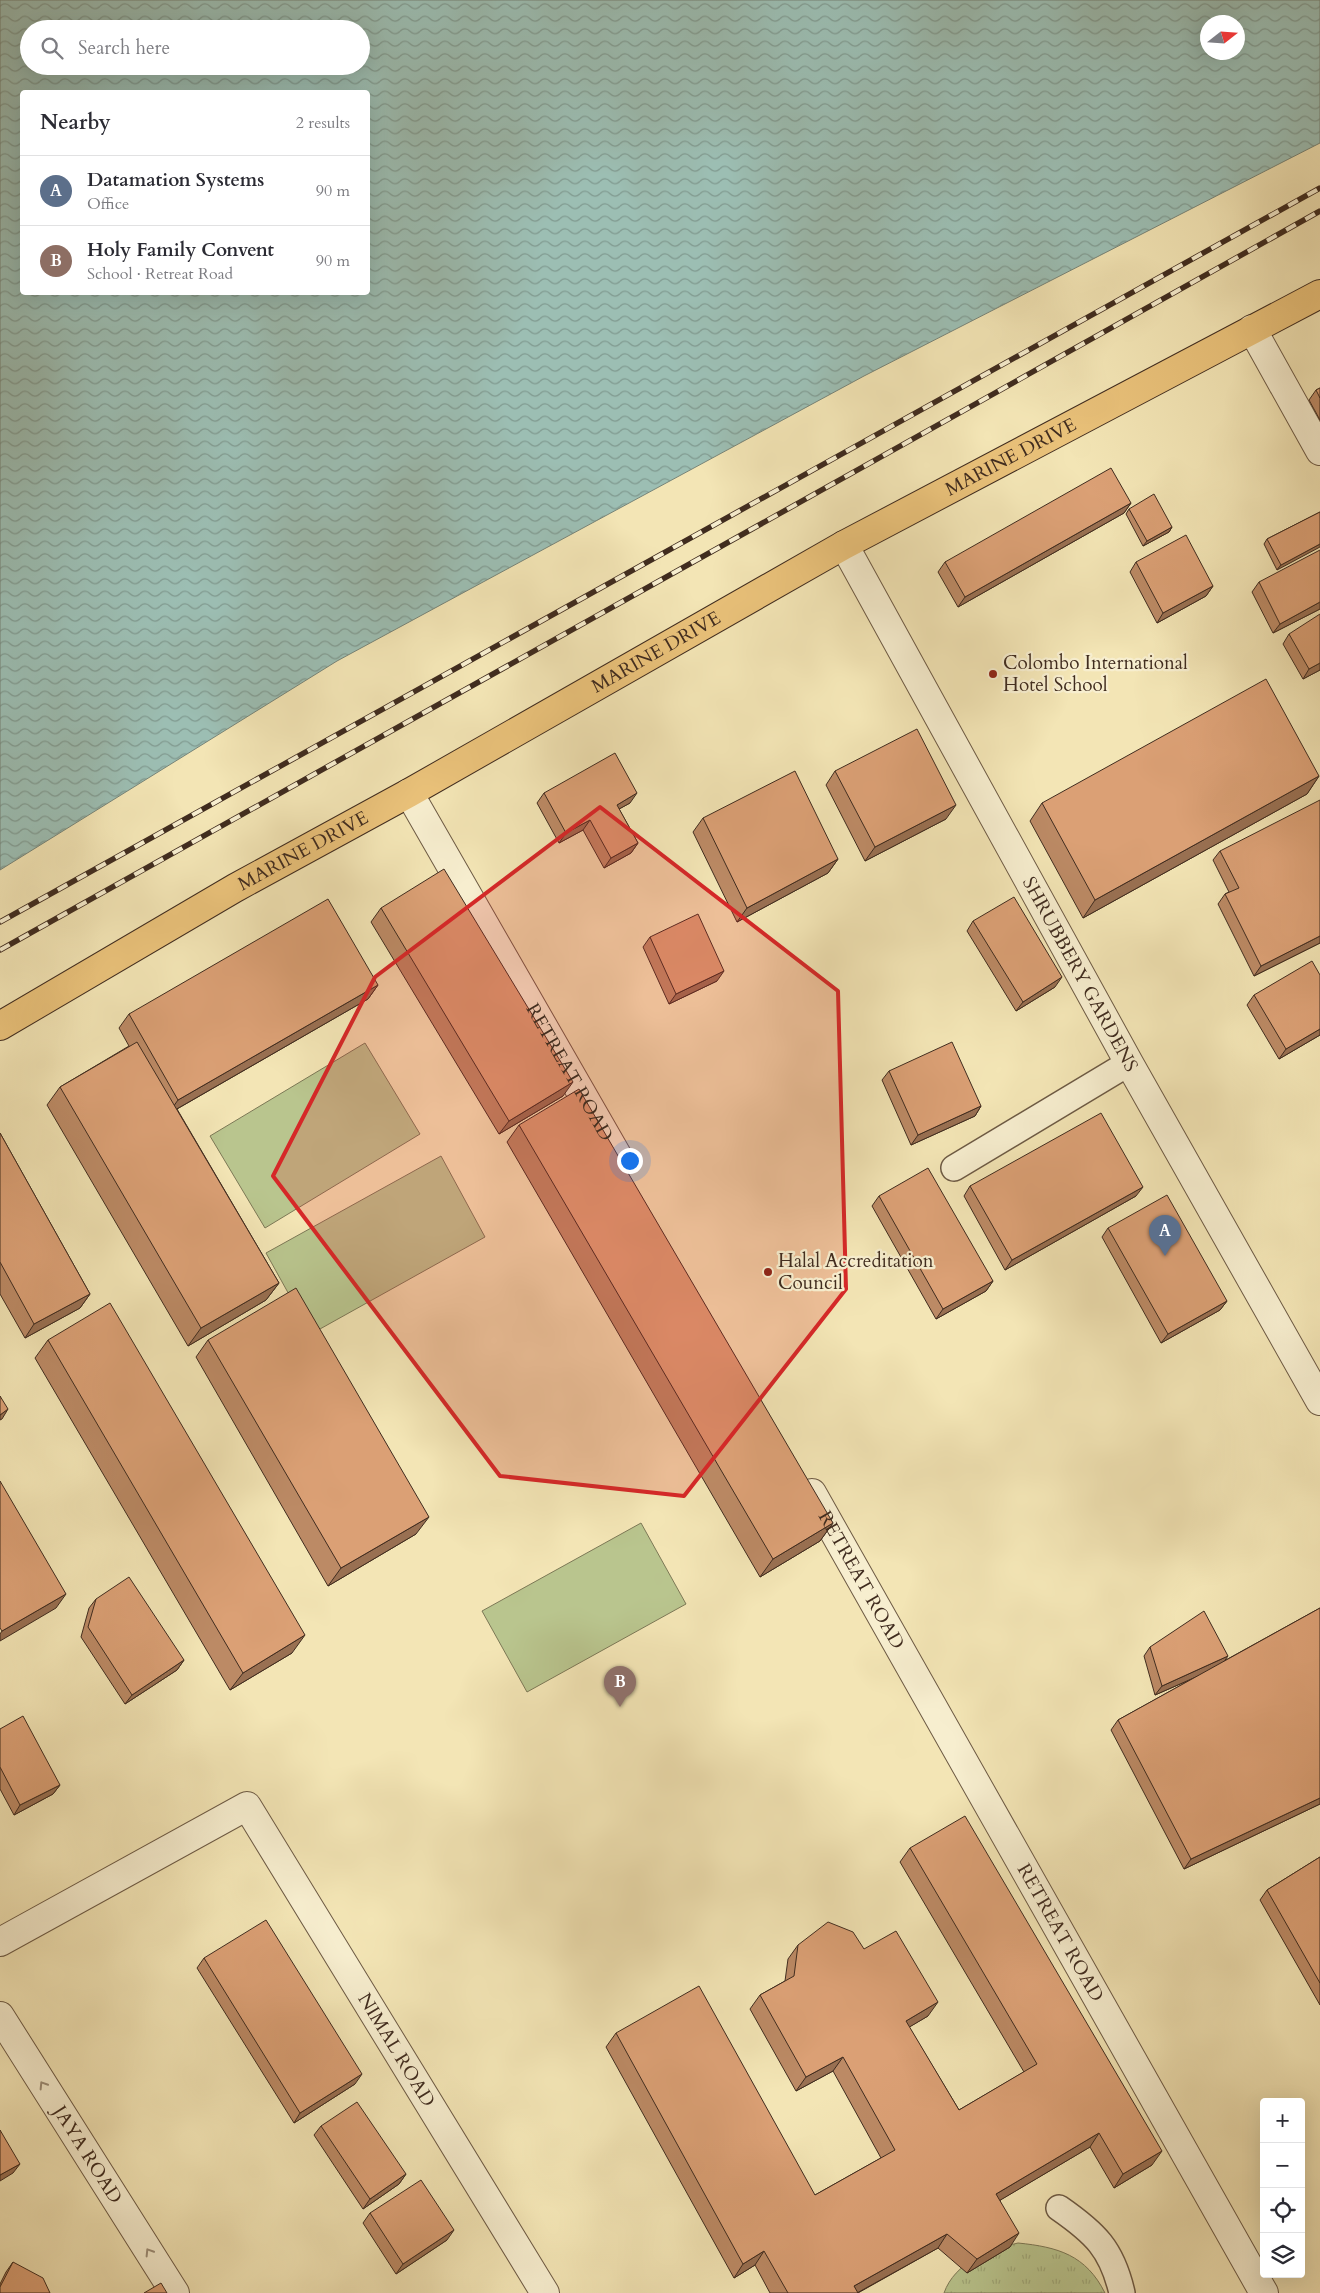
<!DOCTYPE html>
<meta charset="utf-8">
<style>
:root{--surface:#fff;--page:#f7f7f7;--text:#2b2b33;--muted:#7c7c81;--line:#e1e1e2;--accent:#d93025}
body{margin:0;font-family:Cardo,serif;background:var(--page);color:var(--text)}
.controls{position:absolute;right:15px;bottom:15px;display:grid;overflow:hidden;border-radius:5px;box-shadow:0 5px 20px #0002}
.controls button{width:45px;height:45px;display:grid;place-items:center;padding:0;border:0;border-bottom:1px solid var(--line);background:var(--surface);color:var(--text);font:25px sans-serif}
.compass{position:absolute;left:1200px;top:15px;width:45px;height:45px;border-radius:50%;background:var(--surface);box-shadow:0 5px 20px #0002;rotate:73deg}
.you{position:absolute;left:629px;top:1160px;width:18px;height:18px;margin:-12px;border:4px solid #fff;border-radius:50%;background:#1a73e8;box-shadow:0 0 0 8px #1a73e833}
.badge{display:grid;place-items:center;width:32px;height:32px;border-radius:50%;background:var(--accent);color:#fff;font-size:16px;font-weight:700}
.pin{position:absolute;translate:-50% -41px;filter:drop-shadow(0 1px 2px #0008)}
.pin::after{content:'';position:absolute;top:26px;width:18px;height:15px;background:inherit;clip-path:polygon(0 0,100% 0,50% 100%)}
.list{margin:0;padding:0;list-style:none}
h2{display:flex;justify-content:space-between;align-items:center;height:65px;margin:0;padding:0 20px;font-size:21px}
h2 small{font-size:16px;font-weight:400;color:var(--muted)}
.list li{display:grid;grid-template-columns:32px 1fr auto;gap:15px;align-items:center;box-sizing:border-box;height:70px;padding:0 20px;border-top:1px solid var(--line)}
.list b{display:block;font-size:19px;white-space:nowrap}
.list p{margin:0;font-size:16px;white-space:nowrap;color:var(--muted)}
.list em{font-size:16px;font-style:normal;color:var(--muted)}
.icon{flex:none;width:28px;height:28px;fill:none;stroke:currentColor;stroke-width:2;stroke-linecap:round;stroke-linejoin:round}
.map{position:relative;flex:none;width:1320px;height:2293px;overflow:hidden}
.search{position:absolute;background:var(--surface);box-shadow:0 5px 20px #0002;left:20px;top:20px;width:350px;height:55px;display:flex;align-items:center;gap:12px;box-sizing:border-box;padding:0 18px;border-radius:28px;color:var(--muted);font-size:19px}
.panel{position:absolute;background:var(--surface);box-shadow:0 5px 20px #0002;left:20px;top:90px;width:350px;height:205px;border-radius:5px}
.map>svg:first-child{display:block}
.grass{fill:url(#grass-tufts);stroke:#7c7856}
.park{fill:#b9c58e;stroke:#7c7856}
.water{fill:url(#water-waves);stroke:#778478;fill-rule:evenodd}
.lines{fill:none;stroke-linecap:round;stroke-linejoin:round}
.lane-casing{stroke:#6d5a44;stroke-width:28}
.street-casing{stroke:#6d5a44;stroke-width:30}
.primary-casing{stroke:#402c1f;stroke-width:30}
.lane{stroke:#f7eecf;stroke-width:25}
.street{stroke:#f7eecf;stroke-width:28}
.primary{stroke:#eac27a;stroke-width:28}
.rail-casing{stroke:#402c1f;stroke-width:5.5}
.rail{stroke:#f7eecf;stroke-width:4;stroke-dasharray:11;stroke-linecap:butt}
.wall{fill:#bc8a65;stroke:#402c1f}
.shaded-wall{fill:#997052;stroke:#402c1f}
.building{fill:#dba075;stroke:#402c1f}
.oneway{stroke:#9c8d77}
.marked{fill:#d62828;fill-opacity:0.2;stroke:#d62828;stroke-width:4;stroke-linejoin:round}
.poi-dot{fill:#8f2418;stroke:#f7eecf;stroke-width:2}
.labels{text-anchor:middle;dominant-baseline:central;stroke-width:4.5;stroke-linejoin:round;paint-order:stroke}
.street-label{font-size:19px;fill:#402c1f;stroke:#f7eecf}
.poi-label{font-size:19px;fill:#402c1f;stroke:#f7eecf;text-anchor:start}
</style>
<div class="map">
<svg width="1320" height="2293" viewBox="0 0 1320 2293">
<defs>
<pattern id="grass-tufts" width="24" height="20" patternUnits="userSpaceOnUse" patternTransform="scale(1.25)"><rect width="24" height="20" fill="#b9c58e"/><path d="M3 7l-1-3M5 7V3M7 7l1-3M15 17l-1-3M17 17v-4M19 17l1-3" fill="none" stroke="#a0a97a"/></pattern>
<pattern id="water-waves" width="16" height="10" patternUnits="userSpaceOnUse" patternTransform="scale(1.25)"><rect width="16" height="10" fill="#9cbeb3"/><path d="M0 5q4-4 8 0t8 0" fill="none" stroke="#819b91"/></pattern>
</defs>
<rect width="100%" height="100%" fill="#f3e5b5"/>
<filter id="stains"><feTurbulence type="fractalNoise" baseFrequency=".004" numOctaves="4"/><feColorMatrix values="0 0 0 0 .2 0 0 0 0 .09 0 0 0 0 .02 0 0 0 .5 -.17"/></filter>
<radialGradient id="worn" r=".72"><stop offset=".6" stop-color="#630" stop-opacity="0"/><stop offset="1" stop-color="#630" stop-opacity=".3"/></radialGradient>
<path class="grass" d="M1018,2243C1058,2247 1086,2255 1105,2293H944C955,2262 989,2250 1018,2243Z"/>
<path class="park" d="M365,1043L420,1134L265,1228L210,1136Z
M441,1156L485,1237L311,1334L266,1253Z
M641,1523L686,1604L527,1692L482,1611Z"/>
<path class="water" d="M0,0H1320V143L864,376L337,661L0,870ZM1208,22H1238V52H1208ZM29,29H361V66H29ZM22,92H368V292H22Z"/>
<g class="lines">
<defs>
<path id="lane" d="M954,1168L1129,1063
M1059,2208C1095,2233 1112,2249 1122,2293"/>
<g id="street">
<path d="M1252,329L1320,451"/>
<path id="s1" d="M844,545L1129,1063L1320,1401"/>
<path id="s2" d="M409,793L617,1155"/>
<path id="s3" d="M812,1493L1264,2293"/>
<path id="s4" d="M0,1942L247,1806L545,2293"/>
<path id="s5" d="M0,2016L175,2293"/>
</g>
<g id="primary">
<path id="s6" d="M0,1026L235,888L409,793L844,545L1320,294"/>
</g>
</defs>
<use href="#lane" class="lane-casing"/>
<use href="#street" class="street-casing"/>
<use href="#primary" class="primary-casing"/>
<use href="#lane" class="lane"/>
<use href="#street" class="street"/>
<use href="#primary" class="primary"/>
<defs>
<path id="rail" d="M0,922L1320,188
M0,950L1320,211"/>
</defs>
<use href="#rail" class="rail-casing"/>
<use href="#rail" class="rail"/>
</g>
<path class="wall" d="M1320,388V420L1309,400L1316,390Z
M1131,503L1124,513L958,607L938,572L945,562Z
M1129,509L1172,527L1169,532L1143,546L1126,514Z
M1320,512L1277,570L1264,544L1267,539Z
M1136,562L1213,586L1206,596L1157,623L1130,572Z
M1259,582L1320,609L1273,633L1252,592Z
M1289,634L1320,670L1303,679L1283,644Z
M835,771L946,819L865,861L826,785Z
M1319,776L1307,794L1083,918L1030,821L1042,803Z
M544,793L630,803L619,809L638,843L631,853L604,868L583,830L559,843L537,803Z
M703,818L838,859L828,873L737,922L693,832Z
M1220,851L1320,943L1254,976L1218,904L1225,894L1229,892L1213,860Z
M381,908L563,1096L499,1134L371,922Z
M973,921L1055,987L1016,1011L967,931Z
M650,937L717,981L669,1004L643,947Z
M378,985L368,999L177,1109L279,1283L266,1300L188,1346L47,1105L60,1087L129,1046L119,1028L129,1014Z
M1254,995L1320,1035L1279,1059L1247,1005Z
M889,1071L981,1106L975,1116L911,1145L882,1080Z
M519,1125L833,1523L820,1541L760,1577L507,1142Z
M0,1133L90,1294L80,1308L25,1338L0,1294Z
M970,1186L1136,1196L1005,1270L964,1196Z
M879,1196L993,1281L986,1291L936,1319L872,1206Z
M1108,1228L1227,1301L1220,1310L1161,1343L1102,1237Z
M48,1340L292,1653L230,1690L35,1358Z
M208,1340L416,1534L328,1586L196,1357Z
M96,1599L184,1660L177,1670L125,1704L81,1637L89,1608Z
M1320,1608V1804L1184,1869L1111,1730L1118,1720L1194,1678L1155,1695L1144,1656L1150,1647L1224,1661Z
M0,1729L60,1785L53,1794L14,1815L0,1789Z
M910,1848L1152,2165L1114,2188L1090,2147L1000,2200L1010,2247L967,2273L938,2248L858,2293H770L755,2265L734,2278L606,2047L616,2033L815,2195L881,2158L833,2071L796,2091L750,2009L760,1995L785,1981L788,1959L798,1945L864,1949L928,2016L909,2027L959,2110L1024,2072L900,1862Z
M1320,1857V2005L1260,1900L1267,1890Z
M204,1958L355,2084L294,2123L197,1968Z
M321,2126L406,2174L399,2184L363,2209L314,2135Z
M370,2213L447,2240L396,2274L363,2223Z
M13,2262L0,2293V2284L6,2272Z"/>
<path class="shaded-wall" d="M1131,503L1124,513L958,607L965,597Z
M1172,527L1169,532L1143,546L1147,541Z
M1320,544V547L1277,570L1281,565Z
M1213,586L1206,596L1157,623L1163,613Z
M1320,602V609L1273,633L1280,624Z
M1320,663V670L1303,679L1309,669Z
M1319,776L1307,794L1083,918L1095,900Z
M637,793L630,803L610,814L617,805Z
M956,805L946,819L865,861L875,847Z
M590,820L583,830L559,843L566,833Z
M638,843L631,853L604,868L611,858Z
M838,859L828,873L737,922L747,908Z
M1320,936V943L1254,976L1261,966Z
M724,971L717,981L669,1004L676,994Z
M1062,977L1055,987L1016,1011L1023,1002Z
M378,985L368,999L168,1114L178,1100Z
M1320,1029V1035L1279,1059L1286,1049Z
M573,1082L563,1096L499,1134L509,1121Z
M981,1106L975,1116L911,1145L918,1135Z
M1143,1187L1136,1196L1005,1270L1012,1260Z
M993,1281L986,1291L936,1319L943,1309Z
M279,1283L266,1300L188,1346L201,1328Z
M90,1294L80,1308L25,1338L34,1324Z
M1227,1301L1220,1310L1161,1343L1168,1334Z
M8,1409L2,1419L0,1420V1415Z
M429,1517L416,1534L328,1586L341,1568Z
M833,1523L820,1541L760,1577L773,1559Z
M66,1594L56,1608L0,1641V1634L2,1631Z
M305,1635L292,1653L230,1690L243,1673Z
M1228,1656L1221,1666L1155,1695L1162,1686Z
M184,1660L177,1670L125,1704L132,1695Z
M60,1785L53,1794L14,1815L20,1805Z
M1320,1798V1804L1184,1869L1191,1859Z
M938,2002L928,2016L896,2035L906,2021Z
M843,2057L833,2071L796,2091L806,2077Z
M362,2074L355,2084L294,2123L300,2113Z
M1099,2133L1090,2147L987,2208L996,2194Z
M1162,2151L1152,2165L1114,2188L1123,2174Z
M20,2164L13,2173L0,2181V2175Z
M406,2174L399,2184L363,2209L370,2199Z
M454,2230L447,2240L396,2274L403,2264Z
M1019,2233L1010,2247L967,2273L977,2259Z
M947,2234L938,2248L857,2293L854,2286Z
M764,2251L755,2265L734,2278L743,2264Z"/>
<path class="building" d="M1320,388V398L1316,390Z
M1111,468L1131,503L965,597L945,562Z
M1154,494L1172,527L1147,541L1129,509Z
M1320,512V544L1281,565L1267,539Z
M1186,535L1213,586L1163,613L1136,562Z
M1320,550V602L1280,624L1259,582Z
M1320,614V663L1309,669L1289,634Z
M1266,679L1319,776L1095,900L1042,803Z
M917,729L956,805L875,847L835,771Z
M615,753L637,793L617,805L638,843L611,858L590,820L566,833L544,793Z
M795,771L838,859L747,908L703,818Z
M1320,800V936L1261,966L1225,894L1239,888L1220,851Z
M444,869L573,1082L509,1121L381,908Z
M1014,897L1062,977L1023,1002L973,921Z
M328,899L378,985L178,1100L129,1014Z
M698,914L724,971L676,994L650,937Z
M1312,961L1320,975V1029L1286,1049L1254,995Z
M137,1042L279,1283L201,1328L60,1087Z
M952,1042L981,1106L918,1135L889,1071Z
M579,1089L833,1523L773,1559L519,1125Z
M1101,1113L1143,1187L1012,1260L970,1186Z
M0,1133L90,1294L34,1324L0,1262Z
M928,1168L993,1281L943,1309L879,1196Z
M1167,1195L1227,1301L1168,1334L1108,1228Z
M296,1288L429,1517L341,1568L208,1340Z
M110,1303L305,1635L243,1673L48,1340Z
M0,1396L8,1409L0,1415Z
M0,1481L66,1594L2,1631L0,1628Z
M129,1577L184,1660L132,1695L88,1627L96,1599Z
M1320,1608V1798L1191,1859L1118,1720Z
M1204,1611L1228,1656L1162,1686L1150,1647Z
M23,1716L60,1785L20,1805L0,1767V1729Z
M965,1816L1162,2151L1123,2174L1099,2133L996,2194L1019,2233L977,2259L947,2234L854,2286L858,2293H788L764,2251L743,2264L616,2033L699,1986L815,2195L895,2150L843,2057L806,2077L760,1995L794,1976L798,1945L828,1922L853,1932L864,1949L896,1931L938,2002L906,2021L959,2110L1037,2064L910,1848Z
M1320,1857V1983L1267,1890Z
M266,1920L362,2074L300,2113L204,1958Z
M357,2102L406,2174L370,2199L321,2126Z
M0,2130L20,2164L0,2175Z
M421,2180L454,2230L403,2264L370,2213Z
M13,2262L43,2278L50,2293H0V2287Z
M161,2283L167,2293H144Z"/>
<defs><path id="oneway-chevron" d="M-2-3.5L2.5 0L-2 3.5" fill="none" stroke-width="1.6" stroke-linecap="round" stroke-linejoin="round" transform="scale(1.25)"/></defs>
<g class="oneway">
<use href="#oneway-chevron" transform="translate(43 2085) rotate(-122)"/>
<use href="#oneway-chevron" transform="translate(149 2252) rotate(-122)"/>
</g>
<path class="marked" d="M600,807L838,991L846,1289L684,1496L500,1476L273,1176L375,977Z"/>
<g class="poi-dot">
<circle cx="993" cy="674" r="5"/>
<circle cx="768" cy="1272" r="5"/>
</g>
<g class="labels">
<g class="street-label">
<text stroke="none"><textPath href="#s6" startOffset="1160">MARINE DRIVE</textPath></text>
<text stroke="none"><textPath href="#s6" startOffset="755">MARINE DRIVE</textPath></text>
<text stroke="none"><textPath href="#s6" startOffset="350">MARINE DRIVE</textPath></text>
<text stroke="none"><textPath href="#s1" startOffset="490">SHRUBBERY GARDENS</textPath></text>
<text stroke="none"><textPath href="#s2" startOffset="322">RETREAT ROAD</textPath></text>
<text stroke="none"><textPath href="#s3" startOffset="100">RETREAT ROAD</textPath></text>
<text stroke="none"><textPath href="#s3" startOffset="505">RETREAT ROAD</textPath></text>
<text stroke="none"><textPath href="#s4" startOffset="568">NIMAL ROAD</textPath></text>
<text stroke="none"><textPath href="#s5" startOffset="164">JAYA ROAD</textPath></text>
</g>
<g class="poi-label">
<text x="1003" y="663">Colombo International<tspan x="1003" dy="22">Hotel School</tspan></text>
<text x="778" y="1261">Halal Accreditation<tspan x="778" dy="22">Council</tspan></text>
</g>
</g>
<rect width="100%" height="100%" filter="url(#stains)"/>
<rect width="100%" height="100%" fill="url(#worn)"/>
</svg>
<div class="controls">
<button>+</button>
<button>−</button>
<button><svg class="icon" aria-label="locate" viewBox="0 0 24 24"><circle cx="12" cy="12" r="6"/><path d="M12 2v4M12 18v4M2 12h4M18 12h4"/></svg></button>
<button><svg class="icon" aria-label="layers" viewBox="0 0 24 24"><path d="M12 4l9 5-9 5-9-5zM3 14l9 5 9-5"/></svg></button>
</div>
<svg class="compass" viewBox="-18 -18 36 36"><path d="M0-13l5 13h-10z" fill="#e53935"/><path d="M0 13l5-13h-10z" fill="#7c7c81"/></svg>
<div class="you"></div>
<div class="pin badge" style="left:1165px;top:1256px;background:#5c6f8a">A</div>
<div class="pin badge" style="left:620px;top:1707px;background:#8d6e63">B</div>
<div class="search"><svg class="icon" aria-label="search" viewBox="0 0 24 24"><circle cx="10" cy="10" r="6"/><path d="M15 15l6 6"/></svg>Search here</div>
<section class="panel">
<h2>Nearby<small>2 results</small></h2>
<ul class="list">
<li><span class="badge" style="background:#5c6f8a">A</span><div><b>Datamation Systems</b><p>Office</p></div><em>90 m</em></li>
<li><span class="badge" style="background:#8d6e63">B</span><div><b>Holy Family Convent</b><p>School · Retreat Road</p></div><em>90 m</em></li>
</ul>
</section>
</div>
